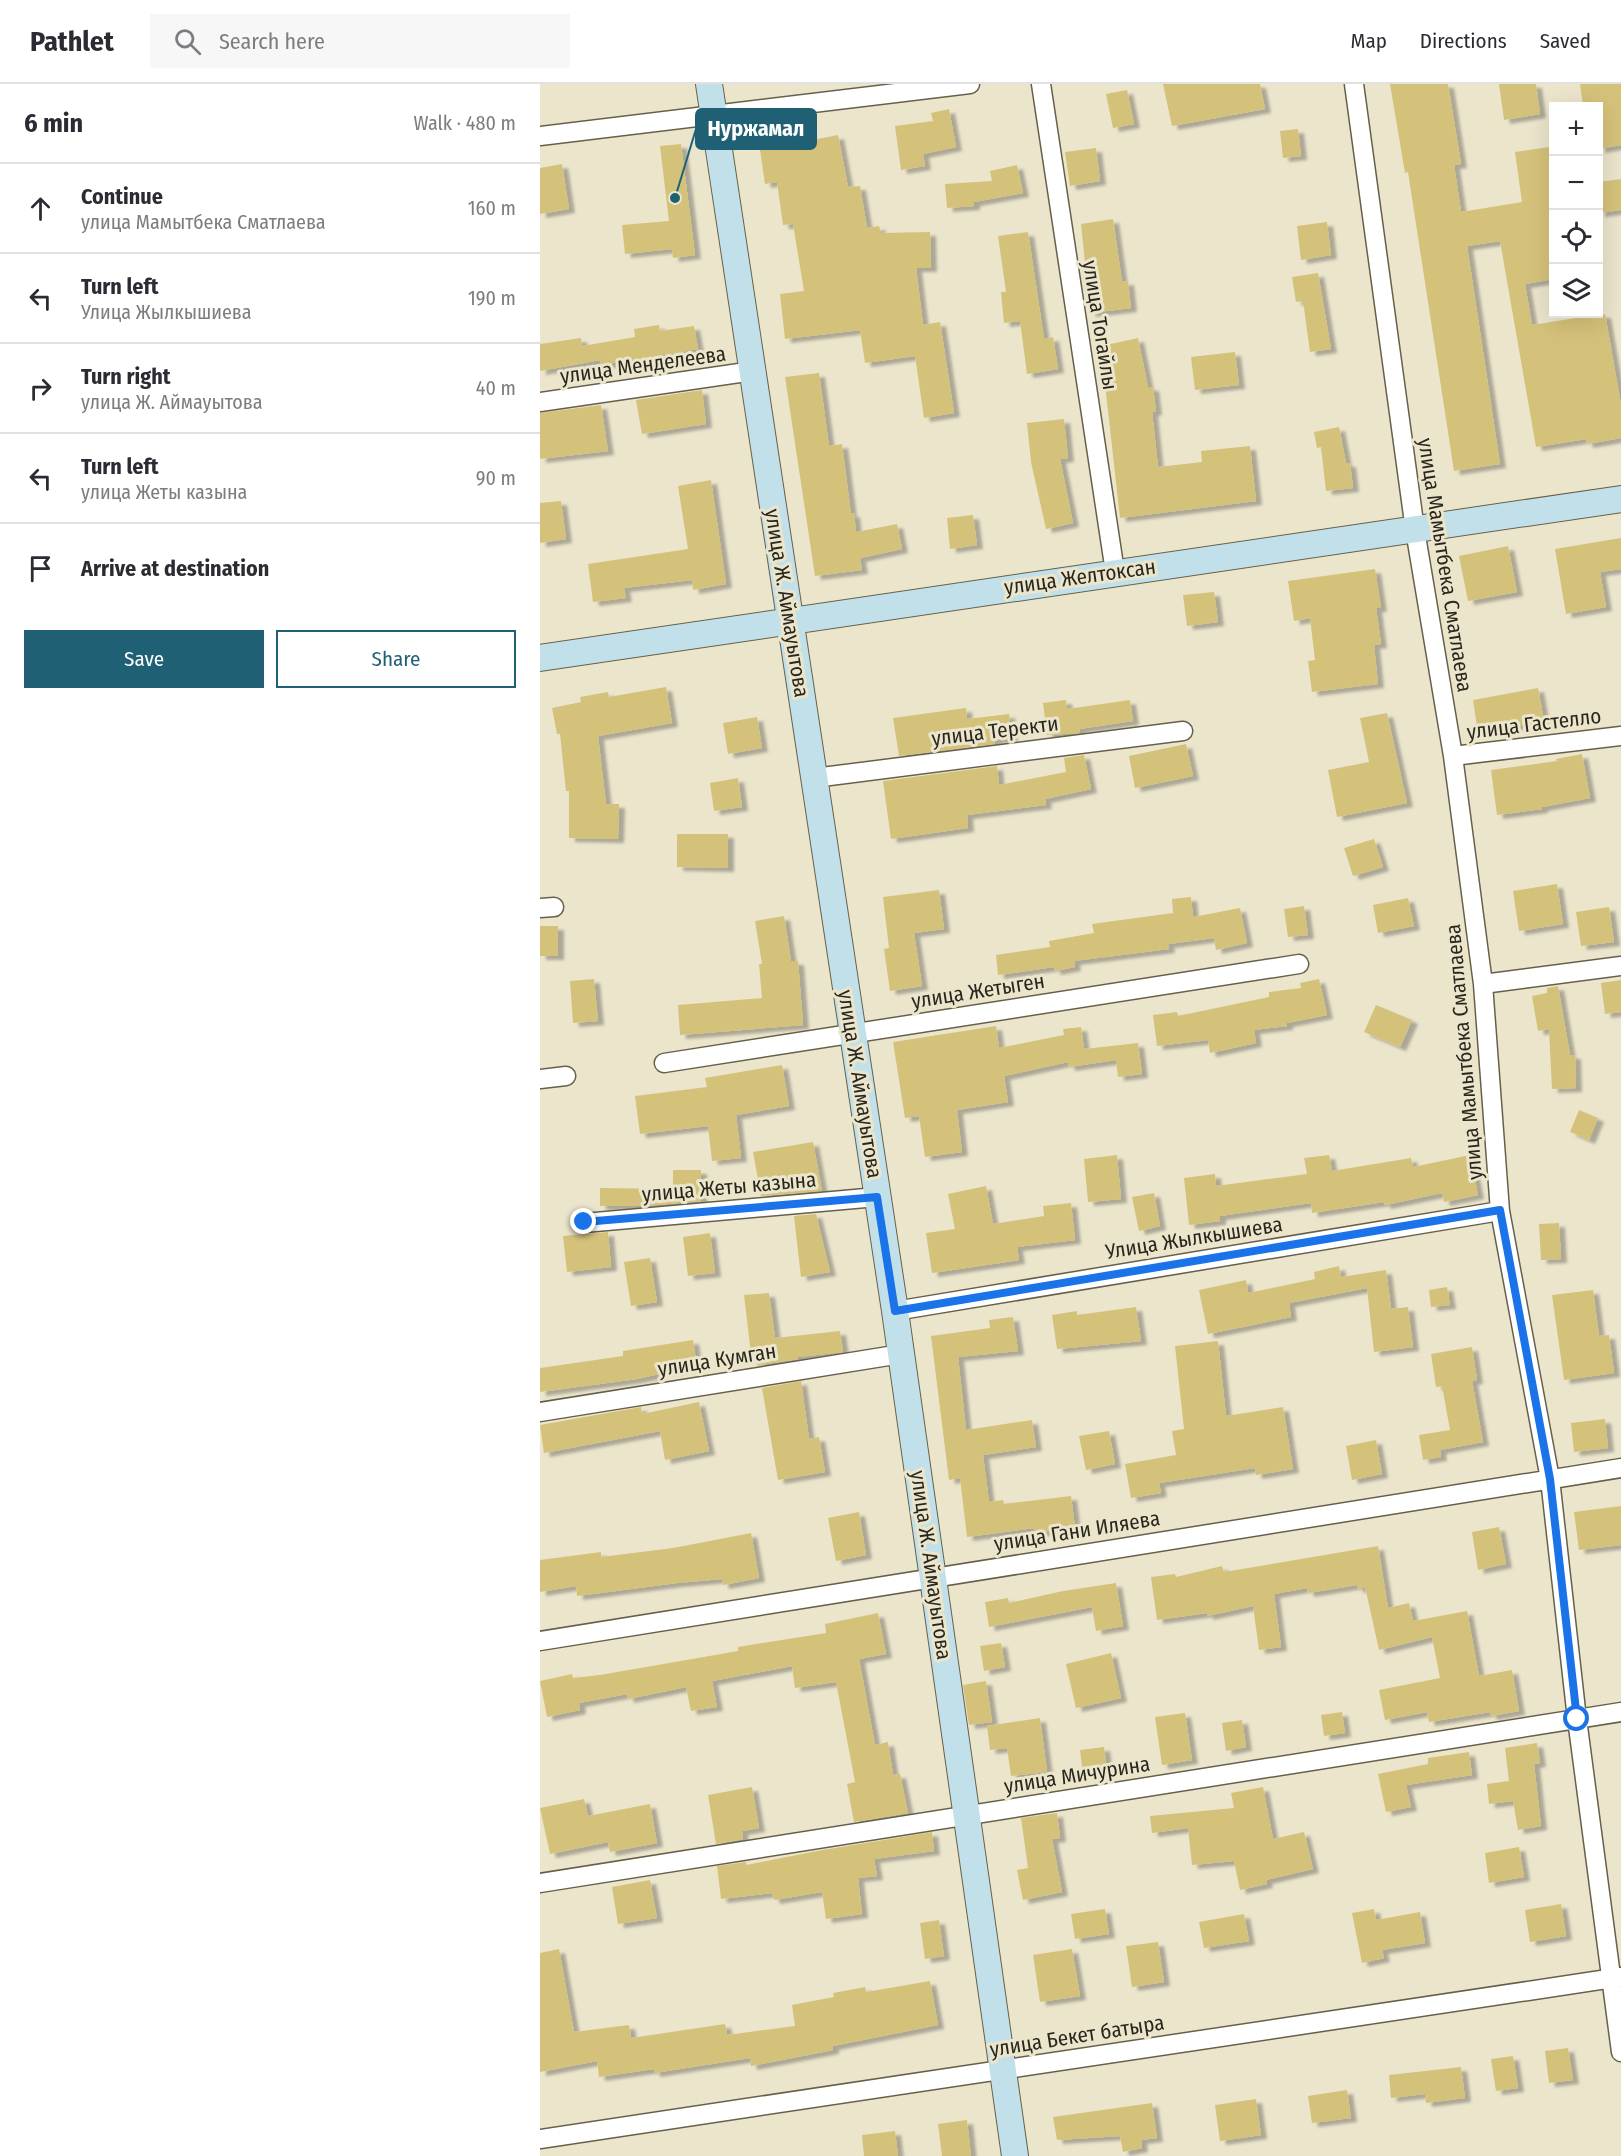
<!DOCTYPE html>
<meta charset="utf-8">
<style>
:root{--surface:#fff;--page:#f7f7f7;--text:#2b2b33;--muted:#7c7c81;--line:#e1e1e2;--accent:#1f6075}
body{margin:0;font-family:"Fira Sans Condensed",sans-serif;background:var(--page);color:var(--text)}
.controls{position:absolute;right:18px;top:18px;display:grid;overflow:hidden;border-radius:0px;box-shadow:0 6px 24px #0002}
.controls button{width:54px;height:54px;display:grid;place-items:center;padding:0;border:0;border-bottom:2px solid var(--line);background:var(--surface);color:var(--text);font:30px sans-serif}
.stop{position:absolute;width:18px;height:18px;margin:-14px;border:4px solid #1a73e8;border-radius:50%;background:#fff}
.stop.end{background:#1a73e8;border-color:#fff;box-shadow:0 2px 6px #0008}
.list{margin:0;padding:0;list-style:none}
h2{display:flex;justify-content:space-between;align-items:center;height:78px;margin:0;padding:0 24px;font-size:26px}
h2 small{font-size:20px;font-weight:400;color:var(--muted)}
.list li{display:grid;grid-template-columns:39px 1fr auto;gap:18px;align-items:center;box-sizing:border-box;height:90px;padding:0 24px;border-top:2px solid var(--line)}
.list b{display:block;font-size:22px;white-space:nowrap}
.list p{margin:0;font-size:20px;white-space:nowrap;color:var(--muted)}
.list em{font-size:20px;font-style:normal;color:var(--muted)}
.actions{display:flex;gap:12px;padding:18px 24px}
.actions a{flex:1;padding:14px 0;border:2px solid var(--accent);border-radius:0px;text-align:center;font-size:21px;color:var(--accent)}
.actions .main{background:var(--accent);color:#fff}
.icon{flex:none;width:33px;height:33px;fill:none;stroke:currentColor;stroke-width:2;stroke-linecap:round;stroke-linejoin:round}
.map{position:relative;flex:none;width:1081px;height:2072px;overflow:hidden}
header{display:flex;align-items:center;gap:36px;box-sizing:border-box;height:84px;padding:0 30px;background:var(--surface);border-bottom:2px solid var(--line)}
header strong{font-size:28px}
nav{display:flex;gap:33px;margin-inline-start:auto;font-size:21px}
.search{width:420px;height:54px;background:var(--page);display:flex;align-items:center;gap:15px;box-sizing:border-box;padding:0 21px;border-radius:0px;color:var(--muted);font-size:22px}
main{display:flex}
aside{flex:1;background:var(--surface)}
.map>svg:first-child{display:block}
.building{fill:#d5c27a;filter:url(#shadow)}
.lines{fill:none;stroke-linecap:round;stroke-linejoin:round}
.street-casing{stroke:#66604a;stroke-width:21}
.secondary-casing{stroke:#66604a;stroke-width:28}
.street{stroke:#fff;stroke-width:18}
.secondary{stroke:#c1e0ea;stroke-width:26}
.route{stroke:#1a73e8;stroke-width:8}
.labels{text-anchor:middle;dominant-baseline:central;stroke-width:6;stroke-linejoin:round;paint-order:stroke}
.street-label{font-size:21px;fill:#29261d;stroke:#ebe5cc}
.leader{fill:none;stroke:#1f6075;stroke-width:2}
.callout-dot{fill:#1f6075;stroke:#ebe5cc;stroke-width:2}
.callout{fill:#1f6075;stroke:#1f6075;stroke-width:2}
.callout-label{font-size:22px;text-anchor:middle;font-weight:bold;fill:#fff}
</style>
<header>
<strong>Pathlet</strong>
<div class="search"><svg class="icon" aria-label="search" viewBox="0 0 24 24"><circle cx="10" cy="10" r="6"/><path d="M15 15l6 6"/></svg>Search here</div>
<nav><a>Map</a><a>Directions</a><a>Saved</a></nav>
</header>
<main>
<aside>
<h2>6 min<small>Walk · 480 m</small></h2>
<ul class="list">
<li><svg class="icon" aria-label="ahead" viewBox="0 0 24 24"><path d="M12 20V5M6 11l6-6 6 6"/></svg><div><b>Continue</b><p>улица Мамытбека Сматлаева</p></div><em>160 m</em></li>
<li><svg class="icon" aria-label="left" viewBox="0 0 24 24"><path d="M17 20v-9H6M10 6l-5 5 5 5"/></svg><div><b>Turn left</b><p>Улица Жылкышиева</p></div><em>190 m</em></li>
<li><svg class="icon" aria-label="right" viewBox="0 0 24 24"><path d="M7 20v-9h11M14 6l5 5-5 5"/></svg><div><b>Turn right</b><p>улица Ж. Аймауытова</p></div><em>40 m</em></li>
<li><svg class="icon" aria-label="left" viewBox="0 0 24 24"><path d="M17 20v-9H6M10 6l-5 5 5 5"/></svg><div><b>Turn left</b><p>улица Жеты казына</p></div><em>90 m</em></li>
<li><svg class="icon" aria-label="arrive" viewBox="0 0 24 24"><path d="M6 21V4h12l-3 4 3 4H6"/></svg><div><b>Arrive at destination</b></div></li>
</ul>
<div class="actions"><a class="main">Save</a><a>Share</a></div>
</aside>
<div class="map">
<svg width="1081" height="2072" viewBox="0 0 1081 2072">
<defs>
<filter id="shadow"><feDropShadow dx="6" dy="4" stdDeviation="1.5" flood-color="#0004"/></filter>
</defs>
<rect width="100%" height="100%" fill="#ebe5cc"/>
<path class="building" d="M623,0H720L725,25L632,42Z
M850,0H908L921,80L914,81L921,128L982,118L975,68L1009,63L1014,97V195L985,200L992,241L1036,234V230H1065L1081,321V354L1047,360L1046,355L996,363L960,157L927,162L960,380L914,387L868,88L865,89Z
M959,0H996L1000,30L964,36Z
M1040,0H1081V61L1059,65V22H1043Z
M587,6L594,40L573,44L566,10Z
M409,25L416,63L383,70L385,82L361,86L355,42L393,37L391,29Z
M256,45L258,59L298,51L308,103L320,102L327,144L339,142L341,149L390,148L391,184H376L383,241L400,238L414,329L384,334L375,272L325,279L320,246L245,255L240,210L264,207L253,140L243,141L237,98L225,100L218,52Z
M758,45L761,72L743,74L740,47Z
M141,60L155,171L133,174L132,165L85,170L82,141L129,137L120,62Z
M556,64L560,97L530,102L525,68Z
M22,80L29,125L0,130V84Z
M477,81L483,109L434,118V122L407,124L405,100L452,97L450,87Z
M1081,95V126L1059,129V98Z
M573,135L582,198L588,197L591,224L550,229L541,140Z
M787,138L791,171L761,176L757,142Z
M488,148L504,255L513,253L518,285L487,290L480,237L464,239L461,208H466L458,152Z
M778,189L791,265L770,268L763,217L756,218L752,193Z
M119,241L120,247L154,242L158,265L61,281L60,276L0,287V260L41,254L42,262L95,253L94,245Z
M598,254L608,303H613L616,327L612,328L618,383L662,378L661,367L710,362L716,417L580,434L566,309L557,263Z
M695,268L699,301L655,306L651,273Z
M279,289L289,362L302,360L311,430L314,429L316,448L357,440L362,465L320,474L322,486L275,492L245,293Z
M162,306L166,340L102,350L96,316Z
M61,321L68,367L0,375V329Z
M524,335L528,374L520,375L533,439L506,445L491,378L487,339Z
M799,343L806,379H810L813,404L786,407L781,363L777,364L774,348Z
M171,396L186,500L153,506L152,496L84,504L86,514L53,518L48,480L148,465L138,402Z
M21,417L26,455L0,459V419Z
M433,431L437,461L410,465L407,434Z
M1081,454V485L1060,488L1066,523L1026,530L1015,465Z
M968,462L977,508L928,517L919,472Z
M835,485L841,524H836L841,560L834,561L838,600L772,608L768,577L775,576L770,534L754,537L748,497Z
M674,508L678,538L647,542L643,511Z
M126,603L132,639L58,652L66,720H79L78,755L29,754V707H26L20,650H17L12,624L41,618L40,613L68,608L69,613Z
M998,604L1004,637L938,649L933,616Z
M526,616L527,625L590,616L593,637L539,645L540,649L507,651L503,619Z
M426,624L427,635L469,630L472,653L454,656L455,660L359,672L353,634Z
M847,629L867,719L797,733L788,686L829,678L820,634Z
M217,633L222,664L188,670L183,639Z
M646,660L653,692L595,704L589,672Z
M1042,670L1050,714L1002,723V725L957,731L951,686L1017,677L1016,675Z
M544,671L551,705L505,715L506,721L427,731L428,744L351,755L343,697L457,682L459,701L526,688L524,674Z
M198,694L202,723L174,727L170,699Z
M137,750H188V784L137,783Z
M834,755L843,783L813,792L804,764Z
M1017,800L1023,840L979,847L973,807Z
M399,806L404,845L374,849L382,902L350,907L344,865L349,864L343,813Z
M651,813L653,833L700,824L707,859L676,866L674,854L628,860L629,865L534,877L535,883L515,887L514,883L458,891L456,871L510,863L509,857L554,849L552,840L633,829L632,815Z
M868,814L874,842L838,849L833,821Z
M764,822L768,851L748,853L744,825Z
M1069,823L1074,858L1041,862L1036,828Z
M244,832L251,877H258L263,941L140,951L138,921L222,914L219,880H222L215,837Z
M0,842H18V872H0Z
M54,895L58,937L33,939L30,897Z
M779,895L787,931L747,939V942L714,946L716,959L670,969L668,956L617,962L613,931L637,928L638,932L729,913V908L761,904L760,899Z
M1081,896V928L1065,930L1061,899Z
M1018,902L1030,971H1035L1036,1004L1012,1005L1009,945L998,947L992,912L1007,909V904Z
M836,921L872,936L860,963L824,948Z
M456,942L459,964L524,951L523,945L541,943L544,965L598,959L602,990L578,993L576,976L529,983L528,978L464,992L468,1018L417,1026L422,1068L385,1073L379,1032L365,1034L353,958Z
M242,981L249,1022L196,1031L201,1074L172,1077L168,1042L100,1050L95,1012L167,1003L165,994Z
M1039,1026L1058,1034L1049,1056L1030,1048Z
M273,1058L282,1107L221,1112L213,1068Z
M577,1071L581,1115L548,1118L544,1075Z
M789,1071L792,1087L871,1074L873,1083L930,1071L938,1111L904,1118L902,1109L845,1121L844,1118L772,1129L771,1119L680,1132V1137L649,1141L644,1094L675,1090L676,1102L767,1090L764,1074Z
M133,1086H161V1117L104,1122H60V1104L133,1105Z
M446,1102L453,1140L504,1132L503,1122L531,1119L535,1156L477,1163L479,1176L392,1189L386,1149L415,1145L408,1110Z
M614,1109L620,1142L599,1147L592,1113Z
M276,1130L290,1188L261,1193L254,1132Z
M1019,1139L1021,1175L1001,1176L999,1140Z
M68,1148L71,1183L27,1188L23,1152Z
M170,1149L175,1189L148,1192L143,1153Z
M110,1174L117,1218L91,1222L84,1178Z
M799,1182L801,1193L846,1186L851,1225L868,1223L873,1263L834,1268L827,1204L749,1219L751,1233L668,1250L659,1206L706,1196L708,1209L775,1195L774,1188Z
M907,1203L910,1221L891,1223L889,1206Z
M1053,1206L1059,1252L1069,1251L1074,1289L1024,1296L1012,1211Z
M229,1209L235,1254L300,1247L303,1268L258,1273V1275L219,1281L218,1277L212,1278L204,1211Z
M596,1223L601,1257L517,1265L512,1231L537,1227V1231Z
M473,1233L478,1267L418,1273L426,1346L492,1336L496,1363L443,1371L449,1418L463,1416L464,1420L531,1412L535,1444L495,1449L494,1444L427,1453L420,1394L409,1396L391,1252L450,1244L449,1236Z
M153,1256L157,1283L119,1288V1290L97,1295L0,1308V1284L83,1272V1267Z
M678,1257L686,1332L743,1323L753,1385L716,1391L715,1384L619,1399L621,1409L591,1414L585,1380L636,1371L632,1347L644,1345L635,1262Z
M932,1263L937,1296L932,1297L943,1358L900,1366L901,1373L883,1376L879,1351L910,1346L902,1302L896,1303L891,1270Z
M261,1297L269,1355L279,1353L285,1388L238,1396L222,1304Z
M159,1318L169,1367L125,1376L120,1347L4,1369L0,1341L101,1323L102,1330Z
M1065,1335L1068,1364L1034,1368L1031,1339Z
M569,1347L575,1380L546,1386L539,1352Z
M836,1356L842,1390L812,1396L806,1362Z
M1081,1422V1461L1039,1466L1034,1428Z
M319,1428L326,1471L296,1477L288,1434Z
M959,1443L966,1480L938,1486L932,1448Z
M211,1449L219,1494L183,1501L182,1495L137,1499L37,1512L36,1502L0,1508V1476L61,1468V1473L133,1464Z
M838,1462L848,1524L869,1519L873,1537L927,1527L939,1592L972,1586L979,1627L951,1632L950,1628L889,1638L887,1628L845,1636L839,1606L900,1594L892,1553L839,1566L825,1503L817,1505V1501L768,1509L767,1504L734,1510L741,1563L719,1566L713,1522L667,1532V1529L617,1536L611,1493L635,1490L636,1493L682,1482L684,1488Z
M576,1499L583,1542L556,1547L552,1523L449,1543L445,1518L468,1514L469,1519L523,1507Z
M338,1529L346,1570L319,1575L335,1661L348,1658L353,1691L360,1690L368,1729L314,1738L307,1700L315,1698L296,1598L255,1604L252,1582L172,1597L177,1623L151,1627L146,1603L88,1615L87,1610L39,1619L40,1626L7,1633L0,1597L32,1590L33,1594L60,1591L198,1567V1563L286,1549L285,1540Z
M461,1559L465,1583L444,1587L440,1562Z
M571,1569L581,1614L536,1624L526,1580Z
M446,1597L452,1638L429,1641L423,1601Z
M802,1628L805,1649L784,1652L781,1631Z
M645,1629L652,1676L622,1681L615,1633Z
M500,1634L507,1688L471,1692L467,1664L450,1666L447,1642Z
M702,1636L706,1663L686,1667L682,1639Z
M997,1659L1000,1679L994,1680L1001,1742L978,1746L973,1717L949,1720L947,1700L969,1697L965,1664Z
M564,1663L567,1686L543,1690L540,1666Z
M929,1668L932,1691L866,1701L871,1723L846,1728L838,1690L888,1680V1674Z
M212,1703L219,1744L202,1747L203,1755L176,1760L168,1711Z
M723,1703L733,1755L764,1748L773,1785L726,1796L727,1800L700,1806L694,1777L652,1781L648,1744L612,1749L610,1732L694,1724L691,1709Z
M44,1715L48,1732L110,1720L117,1759L70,1768L68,1758L10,1770L0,1724Z
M517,1729L520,1754L512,1755L522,1808L483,1816L477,1786L488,1784L481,1734Z
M392,1748L394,1767L334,1775L337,1792L318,1794L322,1830L286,1835L282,1808L234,1816L232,1809L181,1815L177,1782L206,1778V1781L277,1767Z
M979,1763L984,1793L949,1799L945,1769Z
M110,1796L117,1834L78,1840L72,1803Z
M1021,1820L1026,1852L990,1858L985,1826Z
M565,1825L569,1850L535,1855L531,1830Z
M834,1825L836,1836L880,1828L885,1859L842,1866L844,1874L822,1879L812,1829Z
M704,1830L709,1857L664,1864L659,1838Z
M399,1836L404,1872L385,1875L380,1839Z
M618,1858L624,1898L592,1903L586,1862Z
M19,1865L34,1948L89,1941L91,1954L185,1940L187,1951L255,1942L252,1921L294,1913L293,1909L325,1903L326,1908L390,1897L398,1941L293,1962V1966L211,1982L210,1974L114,1989V1985L59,1993L57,1977L0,1988V1869Z
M532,1865L540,1912L500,1918L493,1871Z
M1028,1964L1033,1996L1009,1999L1005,1967Z
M973,1972L978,2004L956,2007L951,1975Z
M921,1983L925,2014L886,2019L885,2010L851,2014L849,1991Z
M807,2006L811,2034L772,2039L768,2012Z
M716,2015L721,2051L680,2057L675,2021Z
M612,2019L617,2054L601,2056L602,2064L583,2068L580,2052L517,2056L513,2033Z
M427,2036L431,2072H402L398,2040Z
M355,2047L358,2072H324L322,2051Z"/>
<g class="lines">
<defs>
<path id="street" d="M501,0L575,488
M814,0L875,446L913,672L943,900L960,1127L1010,1395L1037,1635L1081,1968
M0,52L430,0
M0,318L213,287
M913,672L1081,652
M274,694L643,647
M0,824L14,823
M943,900L1081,882
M124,979L759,880
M0,995L26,992
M44,1139L337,1113
M355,1227L960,1127
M0,1328L361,1270
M0,1557L1081,1384
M0,1799L1081,1628
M0,2055L1081,1893"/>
<path id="secondary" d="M169,0L355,1227L475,2072
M0,574L1081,415"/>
</defs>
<use href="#street" class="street-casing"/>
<use href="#secondary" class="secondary-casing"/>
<use href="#street" class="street"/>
<use href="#secondary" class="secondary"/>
</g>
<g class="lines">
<path class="route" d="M44,1138L337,1113L355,1227L960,1126L1010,1395L1037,1635"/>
</g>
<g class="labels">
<g class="street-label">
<text transform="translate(560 241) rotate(81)">улица Тогайлы</text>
<text transform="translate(103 281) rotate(-8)">улица Менделеева</text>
<text transform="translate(905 481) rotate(81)">улица Мамытбека Сматлаева</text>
<text transform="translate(540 493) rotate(-8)">улица Желтоксан</text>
<text transform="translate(247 519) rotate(81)">улица Ж. Аймауытова</text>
<text transform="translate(994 640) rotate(-7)">улица Гастелло</text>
<text transform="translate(455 647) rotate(-7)">улица Теректи</text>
<text transform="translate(438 907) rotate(-9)">улица Жетыген</text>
<text transform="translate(924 968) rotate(-95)">улица Мамытбека Сматлаева</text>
<text transform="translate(320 1000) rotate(81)">улица Ж. Аймауытова</text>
<text transform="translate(189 1103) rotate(-5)">улица Жеты казына</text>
<text transform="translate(654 1154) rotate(-9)">Улица Жылкышиева</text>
<text transform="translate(177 1276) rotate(-9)">улица Кумган</text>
<text transform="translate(537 1447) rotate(-9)">улица Гани Иляева</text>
<text transform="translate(391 1481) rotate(82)">улица Ж. Аймауытова</text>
<text transform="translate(537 1691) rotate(-9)">улица Мичурина</text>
<text transform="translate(537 1952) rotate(-9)">улица Бекет батыра</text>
</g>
</g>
<path class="leader" d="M135 114L156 45"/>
<circle class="callout-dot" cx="135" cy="114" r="6"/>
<rect class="callout" x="156" y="25" width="120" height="40" rx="6"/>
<g class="callout-label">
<text x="216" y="52">Нуржамал</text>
</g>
</svg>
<div class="controls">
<button>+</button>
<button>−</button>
<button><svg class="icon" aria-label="locate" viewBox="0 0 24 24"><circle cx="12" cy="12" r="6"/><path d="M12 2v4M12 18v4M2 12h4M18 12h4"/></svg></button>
<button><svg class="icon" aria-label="layers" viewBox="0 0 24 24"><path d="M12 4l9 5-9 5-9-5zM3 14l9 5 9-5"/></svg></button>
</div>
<div class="stop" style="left:1037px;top:1635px"></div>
<div class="stop end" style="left:44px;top:1138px"></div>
</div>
</main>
